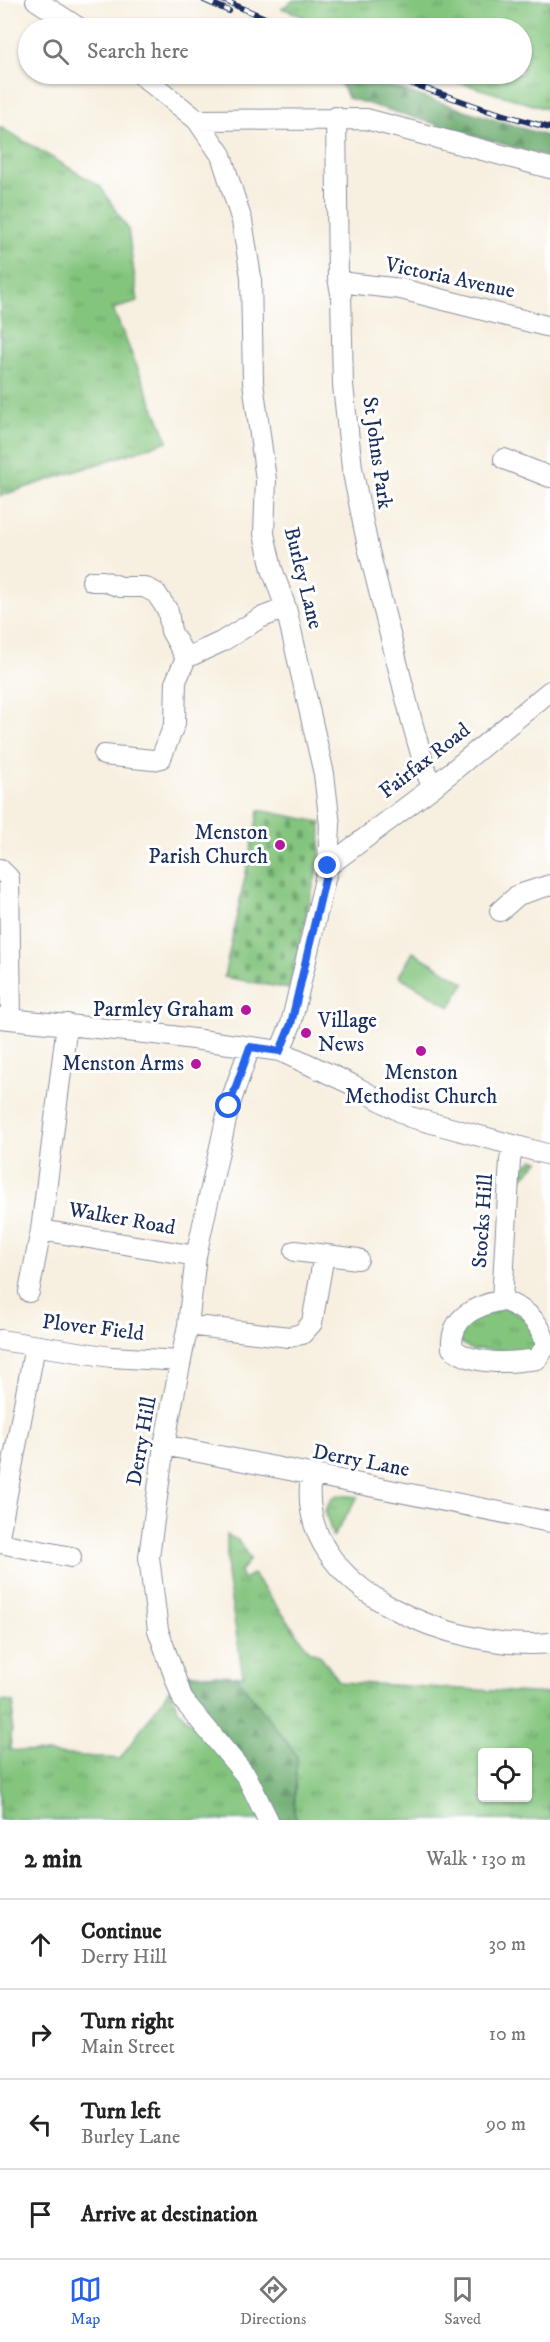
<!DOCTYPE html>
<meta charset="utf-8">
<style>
:root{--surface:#fff;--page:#f6f6f6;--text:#222;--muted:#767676;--line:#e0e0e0;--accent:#2563eb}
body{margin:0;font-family:"IM FELL DW Pica",serif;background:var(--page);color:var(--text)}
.controls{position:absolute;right:18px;bottom:18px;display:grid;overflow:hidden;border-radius:6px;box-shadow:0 2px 4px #0004}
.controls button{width:54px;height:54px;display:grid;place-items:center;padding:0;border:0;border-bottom:2px solid var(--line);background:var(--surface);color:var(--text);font:30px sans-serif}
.stop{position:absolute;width:18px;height:18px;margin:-14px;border:4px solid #2563eb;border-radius:50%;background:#fff}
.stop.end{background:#2563eb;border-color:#fff;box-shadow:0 2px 6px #0008}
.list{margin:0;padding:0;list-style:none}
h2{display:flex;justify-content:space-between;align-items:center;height:78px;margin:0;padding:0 24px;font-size:26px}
h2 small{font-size:20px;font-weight:400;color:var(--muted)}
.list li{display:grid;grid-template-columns:39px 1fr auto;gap:18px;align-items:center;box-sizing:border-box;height:90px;padding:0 24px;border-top:2px solid var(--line)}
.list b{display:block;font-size:22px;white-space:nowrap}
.list p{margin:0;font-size:20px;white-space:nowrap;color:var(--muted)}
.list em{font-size:20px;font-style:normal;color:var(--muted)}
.icon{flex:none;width:33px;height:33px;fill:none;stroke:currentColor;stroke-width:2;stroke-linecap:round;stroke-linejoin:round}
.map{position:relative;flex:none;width:550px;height:1820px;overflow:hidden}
.search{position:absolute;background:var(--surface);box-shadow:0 2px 4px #0004;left:18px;right:18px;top:18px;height:66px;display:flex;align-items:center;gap:15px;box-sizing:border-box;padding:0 21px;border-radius:33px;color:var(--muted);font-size:22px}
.sheet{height:438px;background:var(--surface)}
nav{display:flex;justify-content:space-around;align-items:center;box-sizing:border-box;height:84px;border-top:2px solid var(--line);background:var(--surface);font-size:16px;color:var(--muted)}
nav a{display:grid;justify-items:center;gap:3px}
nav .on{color:var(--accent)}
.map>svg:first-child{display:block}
.grass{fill:url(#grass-tufts);stroke:#507a6e;stroke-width:1.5;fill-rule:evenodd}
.forest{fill:url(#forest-firs);stroke:#436c66;stroke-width:1.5}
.cemetery{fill:url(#cemetery-stones);stroke:#507a6e;stroke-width:1.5}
.pitch{fill:#84c57e;stroke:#507a6e;stroke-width:1.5}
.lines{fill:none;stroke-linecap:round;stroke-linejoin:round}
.minor-casing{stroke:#898f9e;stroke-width:22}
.minor{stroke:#fff;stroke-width:20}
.rail-casing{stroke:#1b2f5e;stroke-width:6}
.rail{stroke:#fff;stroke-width:4;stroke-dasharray:11;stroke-linecap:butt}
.route{stroke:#2563eb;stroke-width:8}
.poi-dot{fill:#b5179e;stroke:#fff;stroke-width:2}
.labels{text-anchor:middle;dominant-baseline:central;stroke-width:6;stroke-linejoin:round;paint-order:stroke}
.street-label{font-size:21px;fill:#1b2f5e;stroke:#fff}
.poi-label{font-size:21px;fill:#1b2f5e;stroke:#fff;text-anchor:end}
</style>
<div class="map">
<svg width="550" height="1820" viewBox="0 0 550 1820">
<defs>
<pattern id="grass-tufts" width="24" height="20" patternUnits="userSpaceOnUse" patternTransform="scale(1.5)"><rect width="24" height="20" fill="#84c57e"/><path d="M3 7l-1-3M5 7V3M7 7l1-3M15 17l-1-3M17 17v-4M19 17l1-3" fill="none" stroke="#6ba06a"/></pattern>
<pattern id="forest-firs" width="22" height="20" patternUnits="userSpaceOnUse" patternTransform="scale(1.5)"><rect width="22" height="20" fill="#6baa6d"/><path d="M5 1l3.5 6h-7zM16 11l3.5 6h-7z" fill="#578b5d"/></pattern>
<pattern id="cemetery-stones" width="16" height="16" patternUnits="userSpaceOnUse" patternTransform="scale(1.5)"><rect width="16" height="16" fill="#84c57e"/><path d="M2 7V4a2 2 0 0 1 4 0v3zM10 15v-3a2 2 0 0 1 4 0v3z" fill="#6ba06a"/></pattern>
</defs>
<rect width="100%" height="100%" fill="#fff"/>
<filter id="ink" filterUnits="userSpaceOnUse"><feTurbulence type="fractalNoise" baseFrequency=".0167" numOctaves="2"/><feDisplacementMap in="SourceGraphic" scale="12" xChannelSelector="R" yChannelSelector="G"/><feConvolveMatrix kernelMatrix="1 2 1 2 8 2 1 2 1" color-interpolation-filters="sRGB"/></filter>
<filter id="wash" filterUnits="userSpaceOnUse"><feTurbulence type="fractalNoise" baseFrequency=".008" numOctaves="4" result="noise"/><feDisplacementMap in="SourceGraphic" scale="24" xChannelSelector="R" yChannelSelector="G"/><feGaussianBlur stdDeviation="1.35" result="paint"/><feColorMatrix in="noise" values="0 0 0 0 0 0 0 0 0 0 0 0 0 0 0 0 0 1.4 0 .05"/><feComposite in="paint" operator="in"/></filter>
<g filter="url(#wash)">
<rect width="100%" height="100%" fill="#f7efdf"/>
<path class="grass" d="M294,0H550V110L464,84L438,74H522V28H331L282,8Z
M0,127L100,186L128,229L138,302L113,309L168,441L0,496Z
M533,1159L539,1161L518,1182L519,1172Z
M504,1306L528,1321L538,1347L529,1352L478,1349L473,1351L459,1341L467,1321Z
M338,1495L358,1497L333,1537L325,1510L332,1498Z
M227,1535L238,1540L250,1559L240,1572L243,1579L253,1574L310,1651L319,1654L340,1682L550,1694V1820H297L294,1812L297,1756L236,1676H243L227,1575ZM482,1752H528V1798H482Z
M170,1689L178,1710L247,1777L262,1820H0V1701L14,1702L10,1750L120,1759Z"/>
<path class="forest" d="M324,74H351L550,137V158L348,98C344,85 336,79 324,74Z
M176,1673L236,1676L297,1756L294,1812L297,1820H273Z"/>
<path class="cemetery" d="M259,810L321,822L320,857L289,989L224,977Z"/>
<path class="pitch" d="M413,952L465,983L450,1007L399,976Z"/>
</g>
<g filter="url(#ink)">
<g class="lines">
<defs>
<path id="minor" d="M36,0L79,28
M140,74L197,120L221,155L242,221L251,277L253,382L266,480L264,534L272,569L286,608L324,774L330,825L328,866L291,1024L280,1051
M336,117L338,278L341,293L343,385L352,468L368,547L412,722L426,772L433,787
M197,120L366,119L550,168
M339,282L401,289L550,327
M504,459L550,477
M92,581H103L121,587H144L156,593L168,611L171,631L186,658
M104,755L153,760L161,758L175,723L176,681L186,658L221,642L260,618L286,608
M328,866L433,787L550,691
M0,869L9,878L11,1019
M500,911L518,895L550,885
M0,1018L164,1035L280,1051L351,1084L410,1117L550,1155
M250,1047L229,1106L196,1256L188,1325L164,1445L149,1557L158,1630L183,1700L247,1777L268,1820
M41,1230L196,1256
M295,1251L358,1259
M29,1292L41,1230L67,1024
M502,1300C475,1306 450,1317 452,1348C474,1366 510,1363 537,1359L546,1346C541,1320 525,1309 502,1300L510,1160L514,1146
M188,1325L289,1337L302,1334L312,1323L324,1255
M0,1340L111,1357L181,1361
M164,1445L550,1522
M311,1476C293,1592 458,1652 550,1643
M0,1531L35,1346
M0,1543L71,1557"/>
</defs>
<use href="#minor" class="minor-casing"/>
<use href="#minor" class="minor"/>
<defs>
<path id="rail" d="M204,0L229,11
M223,0L289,28
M384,74L487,110L550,128"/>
</defs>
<use href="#rail" class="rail-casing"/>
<use href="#rail" class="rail"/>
</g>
</g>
<g class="lines" filter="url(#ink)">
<path class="route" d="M229,1106L250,1047L280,1051L291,1024L328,866"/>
</g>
<g class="poi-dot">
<circle cx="280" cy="845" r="6"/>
<circle cx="246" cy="1010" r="6"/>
<circle cx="306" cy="1033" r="6"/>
<circle cx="421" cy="1051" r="6"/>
<circle cx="196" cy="1064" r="6"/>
</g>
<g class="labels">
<g class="street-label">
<text transform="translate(450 278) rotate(12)">Victoria Avenue</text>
<text transform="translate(377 453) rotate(82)">St Johns Park</text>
<text transform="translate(303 578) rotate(76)">Burley Lane</text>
<text transform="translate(425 761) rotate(-38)">Fairfax Road</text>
<text transform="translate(122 1219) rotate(10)">Walker Road</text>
<text transform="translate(483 1221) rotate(-86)">Stocks Hill</text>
<text transform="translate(93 1328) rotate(7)">Plover Field</text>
<text transform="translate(142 1441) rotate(-80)">Derry Hill</text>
<text transform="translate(361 1461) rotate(11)">Derry Lane</text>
</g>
<g class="poi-label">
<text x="268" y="833">Menston<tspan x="268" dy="24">Parish Church</tspan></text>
<text x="234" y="1010">Parmley Graham</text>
<text x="318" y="1021" text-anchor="start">Village<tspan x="318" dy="24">News</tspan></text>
<text x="184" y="1064">Menston Arms</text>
<text x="421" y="1073" text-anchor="middle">Menston<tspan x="421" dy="24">Methodist Church</tspan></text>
</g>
</g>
</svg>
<div class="controls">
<button><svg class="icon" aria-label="locate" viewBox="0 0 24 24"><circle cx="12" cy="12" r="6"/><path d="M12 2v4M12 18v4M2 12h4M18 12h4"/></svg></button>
</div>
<div class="stop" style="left:229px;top:1106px"></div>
<div class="stop end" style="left:328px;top:866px"></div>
<div class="search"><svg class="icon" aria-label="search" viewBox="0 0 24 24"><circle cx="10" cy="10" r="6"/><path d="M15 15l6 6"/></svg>Search here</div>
</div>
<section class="sheet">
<h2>2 min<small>Walk · 130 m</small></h2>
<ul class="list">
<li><svg class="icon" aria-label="ahead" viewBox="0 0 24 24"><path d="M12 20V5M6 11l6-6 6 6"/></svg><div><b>Continue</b><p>Derry Hill</p></div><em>30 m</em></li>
<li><svg class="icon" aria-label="right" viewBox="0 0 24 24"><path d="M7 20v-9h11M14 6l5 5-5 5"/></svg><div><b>Turn right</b><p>Main Street</p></div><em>10 m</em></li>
<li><svg class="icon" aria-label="left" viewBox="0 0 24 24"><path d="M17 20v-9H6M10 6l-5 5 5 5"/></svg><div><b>Turn left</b><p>Burley Lane</p></div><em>90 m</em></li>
<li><svg class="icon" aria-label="arrive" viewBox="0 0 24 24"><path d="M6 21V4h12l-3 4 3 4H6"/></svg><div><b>Arrive at destination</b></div></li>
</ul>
</section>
<nav>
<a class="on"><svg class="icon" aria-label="map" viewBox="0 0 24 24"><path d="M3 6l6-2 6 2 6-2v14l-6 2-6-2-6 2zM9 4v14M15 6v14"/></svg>Map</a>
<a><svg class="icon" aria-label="directions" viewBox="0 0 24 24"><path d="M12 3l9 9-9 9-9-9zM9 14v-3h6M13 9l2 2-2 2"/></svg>Directions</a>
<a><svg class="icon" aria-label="saved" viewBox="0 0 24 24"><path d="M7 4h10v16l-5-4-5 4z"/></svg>Saved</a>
</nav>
